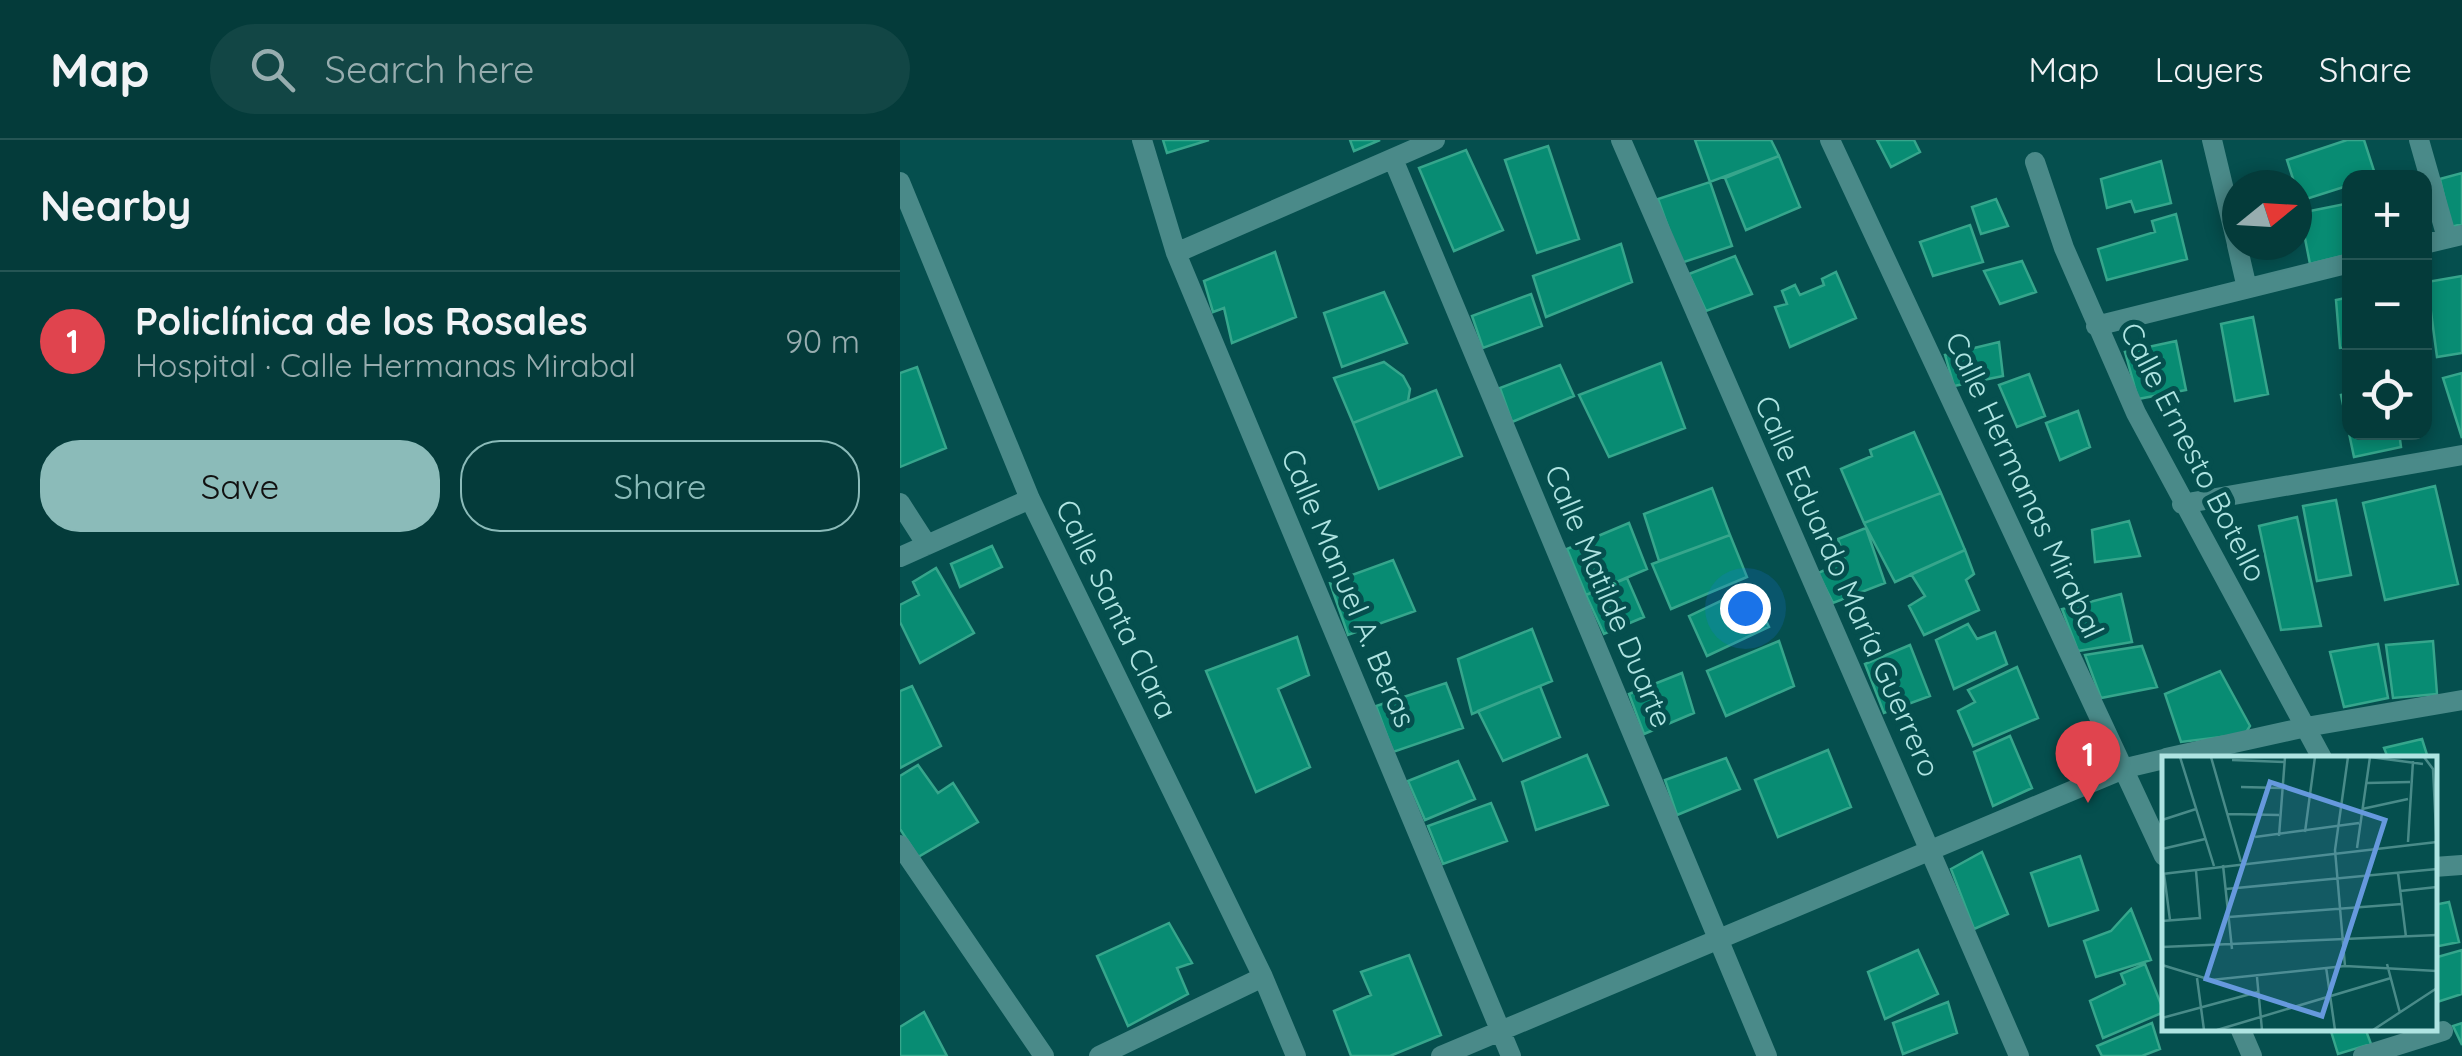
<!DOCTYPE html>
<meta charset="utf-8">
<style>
:root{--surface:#043b3a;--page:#124645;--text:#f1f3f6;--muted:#97adaf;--line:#255554;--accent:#8bbbb9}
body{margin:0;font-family:Quicksand,sans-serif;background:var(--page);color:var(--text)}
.controls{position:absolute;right:30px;top:30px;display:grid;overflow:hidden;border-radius:20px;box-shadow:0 5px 15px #0003}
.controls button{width:90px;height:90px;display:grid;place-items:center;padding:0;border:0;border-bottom:2px solid var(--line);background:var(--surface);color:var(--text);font:50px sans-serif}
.compass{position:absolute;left:1322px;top:30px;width:90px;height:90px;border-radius:50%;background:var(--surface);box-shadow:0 5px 15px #0003;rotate:72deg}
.you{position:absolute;left:845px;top:468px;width:35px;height:35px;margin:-25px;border:8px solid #fff;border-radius:50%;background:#1a73e8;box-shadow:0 0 0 15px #1a73e833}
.badge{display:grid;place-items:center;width:65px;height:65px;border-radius:50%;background:var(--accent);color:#fff;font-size:32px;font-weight:700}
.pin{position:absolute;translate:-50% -82px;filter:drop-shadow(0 2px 5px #0008)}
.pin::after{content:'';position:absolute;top:52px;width:35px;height:30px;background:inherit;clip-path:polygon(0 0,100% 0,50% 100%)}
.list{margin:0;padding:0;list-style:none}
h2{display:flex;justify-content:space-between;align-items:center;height:130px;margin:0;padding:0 40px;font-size:42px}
h2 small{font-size:32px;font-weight:400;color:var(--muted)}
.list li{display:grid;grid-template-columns:65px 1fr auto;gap:30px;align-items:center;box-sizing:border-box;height:140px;padding:0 40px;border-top:2px solid var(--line)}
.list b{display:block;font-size:38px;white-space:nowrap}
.list p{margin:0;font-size:32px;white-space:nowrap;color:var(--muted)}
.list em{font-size:32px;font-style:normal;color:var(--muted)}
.actions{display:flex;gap:20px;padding:30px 40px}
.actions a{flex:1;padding:22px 0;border:2px solid var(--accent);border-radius:40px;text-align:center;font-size:35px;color:var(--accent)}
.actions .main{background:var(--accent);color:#111}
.icon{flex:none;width:55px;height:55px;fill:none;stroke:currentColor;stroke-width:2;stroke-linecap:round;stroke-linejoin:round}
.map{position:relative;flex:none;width:1562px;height:916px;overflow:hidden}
header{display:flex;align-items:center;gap:60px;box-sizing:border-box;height:140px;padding:0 50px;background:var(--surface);border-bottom:2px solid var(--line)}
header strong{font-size:48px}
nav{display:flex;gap:55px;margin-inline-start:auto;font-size:35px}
.search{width:700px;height:90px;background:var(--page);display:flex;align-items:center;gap:25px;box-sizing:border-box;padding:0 35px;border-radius:55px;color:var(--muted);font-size:38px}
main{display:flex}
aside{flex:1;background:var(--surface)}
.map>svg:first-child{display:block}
.building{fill:#088c73;stroke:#36a68c;stroke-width:2.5}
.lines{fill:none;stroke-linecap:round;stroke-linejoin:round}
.minor{stroke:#4a8a89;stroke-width:20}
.labels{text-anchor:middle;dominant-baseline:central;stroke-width:10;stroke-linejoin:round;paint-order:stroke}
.street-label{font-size:30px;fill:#afe4e2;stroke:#054f4e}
.inset-road{fill:none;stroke:#498b89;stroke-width:2.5}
.view{fill:#69d;fill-opacity:0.15;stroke:#69d;stroke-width:5}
.inset-edge{fill:none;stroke:#afe4e2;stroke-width:5}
</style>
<header>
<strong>Map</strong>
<div class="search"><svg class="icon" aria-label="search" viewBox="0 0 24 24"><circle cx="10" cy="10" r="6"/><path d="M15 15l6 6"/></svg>Search here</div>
<nav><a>Map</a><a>Layers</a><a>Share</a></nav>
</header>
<main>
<aside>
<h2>Nearby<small></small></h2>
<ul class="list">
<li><span class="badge" style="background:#e0444e">1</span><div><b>Policlínica de los Rosales</b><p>Hospital · Calle Hermanas Mirabal</p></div><em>90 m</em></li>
</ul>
<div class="actions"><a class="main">Save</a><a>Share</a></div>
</aside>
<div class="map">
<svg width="1562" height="916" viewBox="0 0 1562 916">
<rect width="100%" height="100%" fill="#054f4e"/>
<path class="building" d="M263,0H309L267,13Z
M450,0H480L454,11Z
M795,0H871L879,16L810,42Z
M977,0H1014L1020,12L991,27Z
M1447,0H1464L1476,37L1450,38V45L1400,61L1387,20Z
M648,6L679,99L637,113L605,20Z
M566,10L603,90L554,111L519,28Z
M879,16L900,67L846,90L825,38Z
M1261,21L1271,63L1235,72L1231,61L1207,68L1201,39Z
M1562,33V84L1551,87L1540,39Z
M810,42L832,106L781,123L758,59Z
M1096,59L1108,86L1081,94L1072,67Z
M1450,63V114L1410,124L1400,73Z
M1276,74L1287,119L1207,140L1198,109L1255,92L1252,81Z
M1070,85L1083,122L1033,136L1020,102Z
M721,104L732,142L646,177L633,136Z
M375,112L396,177L332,203L324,168L313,172L304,141Z
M835,116L852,154L806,171L789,134Z
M1122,121L1136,152L1100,164L1084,131Z
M936,132L956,178L890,207L875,167L887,164L882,151L895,145L900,155L924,145L922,139Z
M1562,136V213L1537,217L1527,142Z
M484,152L507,203L442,227L424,173Z
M631,154L642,186L583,208L572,176Z
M1450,157V207L1440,208L1436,160Z
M1353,177L1368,254L1335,261L1321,184Z
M1276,201L1286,250L1238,259L1225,212Z
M1099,202L1103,236L1054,246L1045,215Z
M484,222L503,236L510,249L508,261L453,283L434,238Z
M761,223L785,288L709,317L679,255Z
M660,225L674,256L612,282L600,248Z
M17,227L46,308L0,327V233Z
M1562,233V298L1543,238Z
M1129,234L1145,276L1117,287L1099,245Z
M536,250L562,316L479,349L453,283Z
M1450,253V292H1499L1501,307L1454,317L1441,255Z
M1178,271L1190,307L1160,320L1146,283Z
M1014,292L1041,353L964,383L941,329L972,316L970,310Z
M1535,346L1558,444L1485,460L1463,363Z
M812,348L830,395L759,421L744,374Z
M1041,353L1065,410L995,442L964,383Z
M1436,360L1451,435L1417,441L1403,366Z
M1397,377L1421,486L1381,490L1359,386Z
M1229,381L1240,416L1195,422L1192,390Z
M729,383L747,429L686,455L667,409Z
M966,388L985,443L933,463L918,433L945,421L938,399Z
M830,395L847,437L771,469L752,424Z
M92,406L102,427L60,447L51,424Z
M1065,410L1074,434L1066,440L1079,470L1024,495L1009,466L1025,456L1011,434Z
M493,420L515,471L448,495L430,443Z
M36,428L74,493L20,523L0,482V465L19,455L13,442Z
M727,438L744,477L704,494L686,455Z
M850,447L869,487L807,516L789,476Z
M1221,454L1232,502L1178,511L1162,469Z
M1068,484L1077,499L1095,492L1107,524L1054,549L1036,500Z
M632,489L652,541L572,574L558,519Z
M397,497L409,535L378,549L410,627L356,652L306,531Z
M879,501L894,546L826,576L807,531Z
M1533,501L1537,554L1493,558L1486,505Z
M1478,504L1488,558L1444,567L1430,512Z
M1010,505L1030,556L984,573L965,524Z
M1242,506L1257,547L1201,558L1185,515Z
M1117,527L1138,578L1073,606L1058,571L1075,562L1068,550Z
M1320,531L1350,586L1345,594L1281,602L1265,554Z
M782,533L794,573L744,594L729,554Z
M546,543L563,588L493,612L476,566Z
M12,546L41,606L0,628V551Z
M640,546L660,597L603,621L578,571Z
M1110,596L1132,648L1093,666L1074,612Z
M1522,599L1528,618H1488L1484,608Z
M928,610L951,667L878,697L855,640Z
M687,615L708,665L636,690L622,642Z
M826,618L840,649L777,675L765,640Z
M558,621L575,659L525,680L508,641Z
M18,625L38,653L53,643L78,682L18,717L0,689V636Z
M591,663L607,701L543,724L528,686Z
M1082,712L1108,774L1074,789L1051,729Z
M1180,716L1198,770L1149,786L1131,733Z
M1549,762L1559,802L1534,807V765Z
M1231,769L1251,820L1196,837L1184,801L1211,791Z
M269,783L292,823L277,828L288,854L228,886L197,816Z
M1018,810L1038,854L985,879L968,832Z
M1562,810V854L1534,863V818Z
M509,815L541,895L490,916H451L434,871L471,855L461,832Z
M1245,824L1264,872L1203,898L1190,861L1225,844L1221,834Z
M1048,862L1057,893L1003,914L993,883Z
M24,872L47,916H0V887Z
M1252,883L1260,909L1242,916H1202L1197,906Z
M1562,883V905L1553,886Z
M1430,888H1465L1471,904L1438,914Z"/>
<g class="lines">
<path class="minor" d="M242,0L276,113L611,916
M721,0L1119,916
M930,0L1264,716
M1312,0L1337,104
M1519,0L1547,98
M493,19L867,916
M1135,22L1164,108L1236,273L1422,618
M0,42L130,359L363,837L396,916
M1524,104L1562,95
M1337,105L1347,148
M276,113L535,0
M1196,186L1450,123
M0,363L27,405
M1282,364L1562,315
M0,417L130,359
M1266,618L1406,587L1562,560
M0,705L144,916
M1534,727L1562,725
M1340,888L1352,916
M199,916L363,837
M541,916L1226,628L1264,619
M1463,916L1543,891"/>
</g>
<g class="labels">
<g class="street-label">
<text transform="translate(1294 312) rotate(63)">Calle Ernesto Botello</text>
<text transform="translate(1125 345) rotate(65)">Calle Hermanas Mirabal</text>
<text transform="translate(948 446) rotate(66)">Calle Eduardo María Guerrero</text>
<text transform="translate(449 448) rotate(67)">Calle Manuel A. Beras</text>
<text transform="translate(709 456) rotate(67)">Calle Matilde Duarte</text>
<text transform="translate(217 469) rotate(64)">Calle Santa Clara</text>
</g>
</g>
<g transform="translate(1262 616)">
<rect width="275" height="275" fill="#054f4e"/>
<path class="inset-road" d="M18,1L52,110M49,1L79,106M208,1L261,8M262,1L271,13L275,95M70,4L122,6M205,27L248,26M79,31L120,32M200,53L246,43M65,58L117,59M0,64L34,53M143,76L153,1M117,80L123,1M93,81L197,67M246,86L251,5M195,92L208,1M0,93L43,83M61,109L70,193M236,117L244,181M0,118L275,86M2,118L8,164M64,133L275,113M238,135L275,131M67,161L240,148M0,165L38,162L34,115M0,191L275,179M225,208L238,257M0,209L49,224L183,210L275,215M183,210L173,94L186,1M164,211L173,274M95,221L100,274M35,222L42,274M0,262L96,236M55,274L229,222M211,274L275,232"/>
<path class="view" d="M108,26L223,64L160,260L44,223Z"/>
<rect width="275" height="275" class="inset-edge"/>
</g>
</svg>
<div class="controls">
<button>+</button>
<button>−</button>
<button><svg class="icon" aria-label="locate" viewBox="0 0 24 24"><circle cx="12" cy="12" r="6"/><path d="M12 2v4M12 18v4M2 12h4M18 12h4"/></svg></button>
</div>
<svg class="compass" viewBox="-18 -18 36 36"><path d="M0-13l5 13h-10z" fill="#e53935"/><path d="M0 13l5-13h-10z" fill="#97adaf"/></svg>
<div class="you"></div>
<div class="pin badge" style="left:1188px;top:663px;background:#e0444e">1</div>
</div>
</main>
